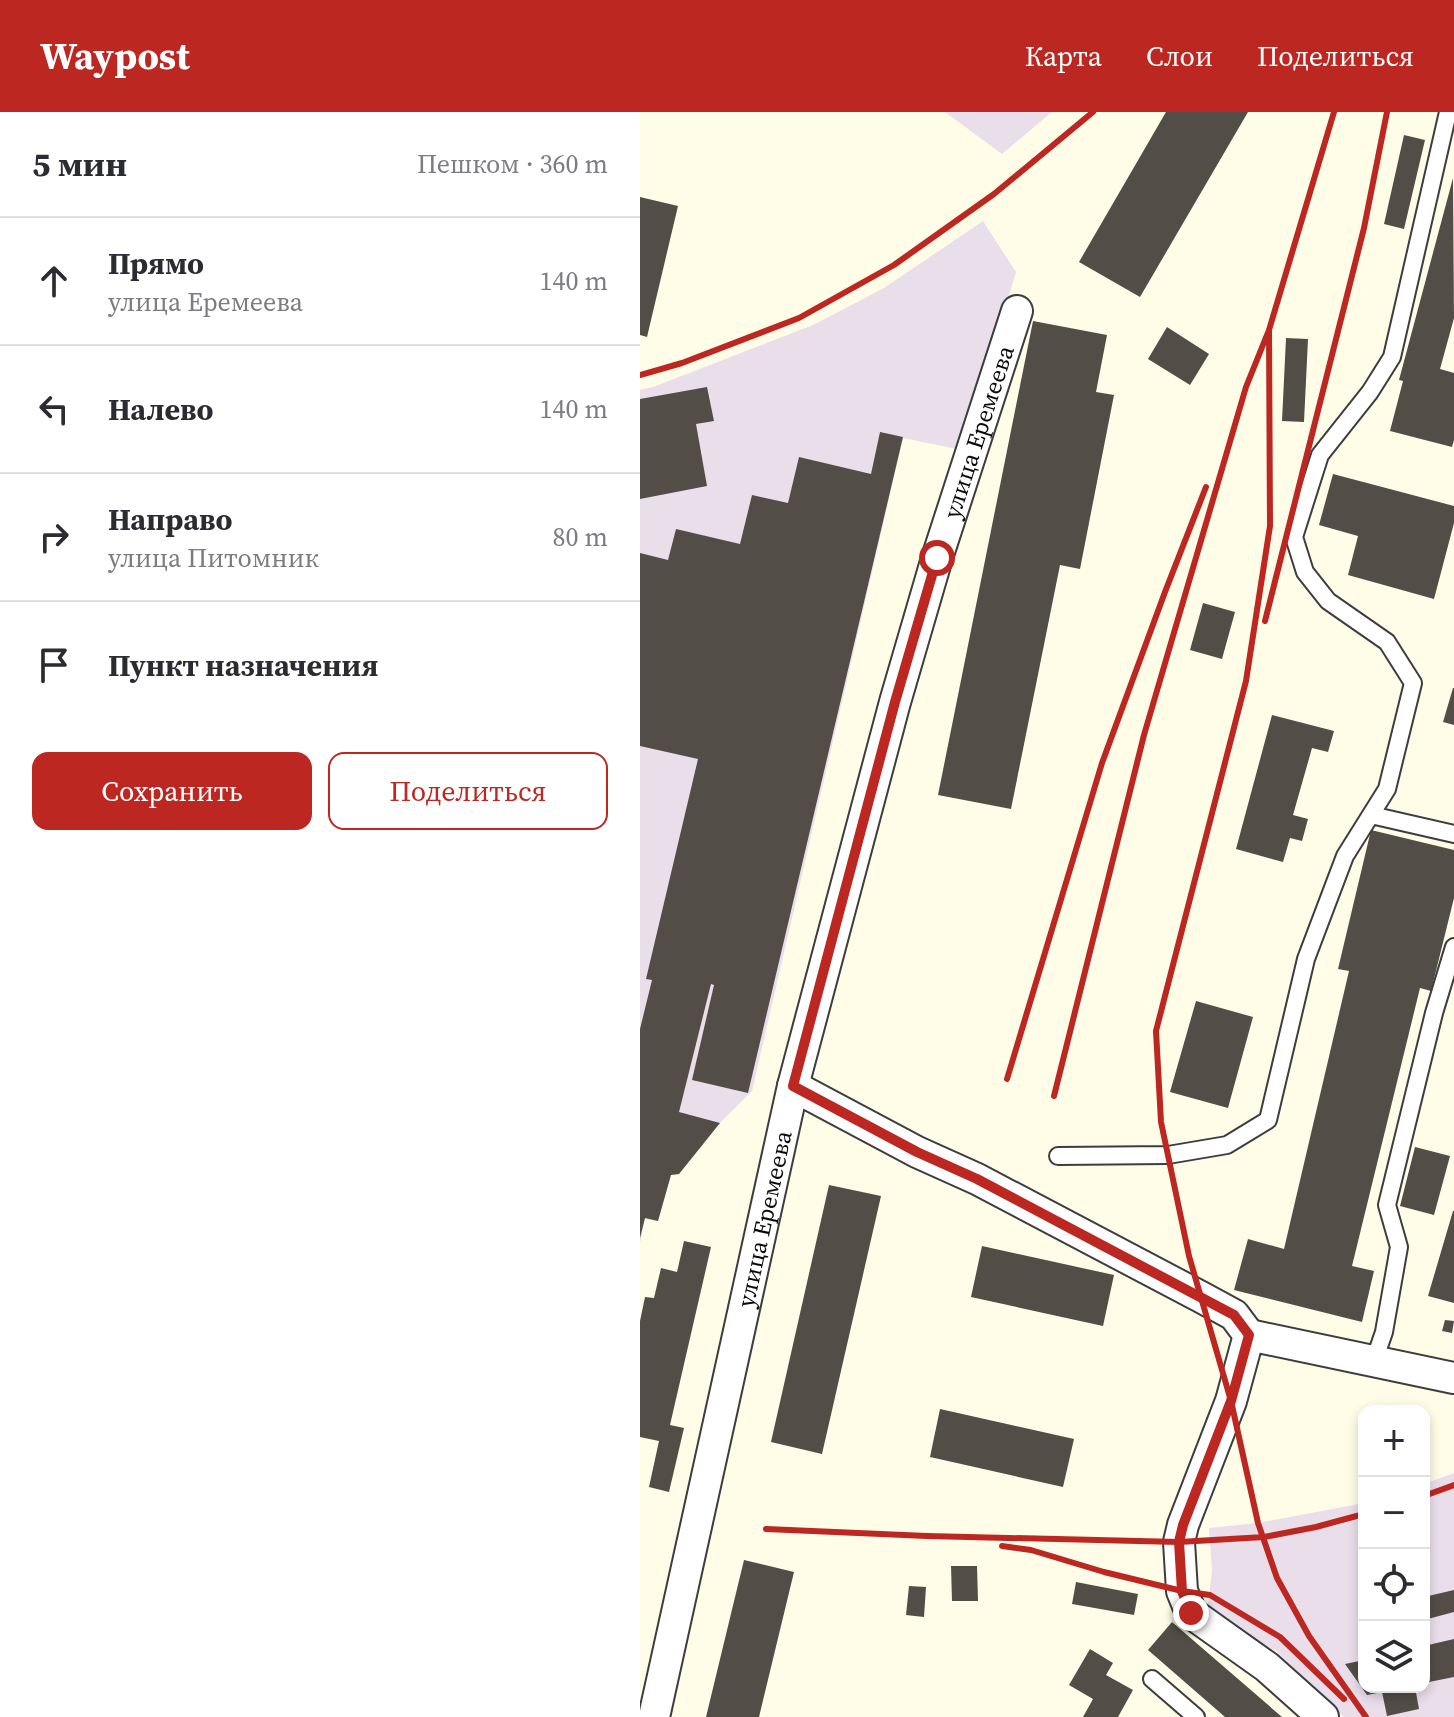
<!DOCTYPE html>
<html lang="ru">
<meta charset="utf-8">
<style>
:root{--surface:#fff;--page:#f7f7f7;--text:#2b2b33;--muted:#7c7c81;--line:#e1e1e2;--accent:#bc2821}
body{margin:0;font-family:"Source Serif 4",serif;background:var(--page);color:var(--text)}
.controls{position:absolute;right:24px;bottom:24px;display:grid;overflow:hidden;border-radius:16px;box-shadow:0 4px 12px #0003}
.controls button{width:72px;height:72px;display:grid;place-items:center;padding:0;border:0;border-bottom:2px solid var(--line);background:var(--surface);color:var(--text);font:40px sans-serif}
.stop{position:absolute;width:24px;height:24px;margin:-18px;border:6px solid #bc2821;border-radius:50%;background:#fff}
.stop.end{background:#bc2821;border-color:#fff;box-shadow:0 2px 8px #0008}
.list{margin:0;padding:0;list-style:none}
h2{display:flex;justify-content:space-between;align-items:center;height:104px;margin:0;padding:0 32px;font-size:34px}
h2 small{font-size:26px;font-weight:400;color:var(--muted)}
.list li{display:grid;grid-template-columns:52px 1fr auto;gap:24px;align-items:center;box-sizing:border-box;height:128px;padding:0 32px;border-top:2px solid var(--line)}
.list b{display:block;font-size:30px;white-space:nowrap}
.list p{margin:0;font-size:26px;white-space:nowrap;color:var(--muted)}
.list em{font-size:26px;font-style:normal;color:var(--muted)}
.actions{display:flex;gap:16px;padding:24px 32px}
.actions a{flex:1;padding:18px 0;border:2px solid var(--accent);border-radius:16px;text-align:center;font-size:28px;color:var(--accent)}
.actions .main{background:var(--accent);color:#fff}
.icon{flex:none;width:44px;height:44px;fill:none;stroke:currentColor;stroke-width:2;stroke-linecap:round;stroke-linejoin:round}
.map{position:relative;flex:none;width:814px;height:1605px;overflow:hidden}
header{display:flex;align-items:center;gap:48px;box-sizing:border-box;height:112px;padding:0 40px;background:var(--accent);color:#fff}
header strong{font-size:38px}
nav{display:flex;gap:44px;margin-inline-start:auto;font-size:28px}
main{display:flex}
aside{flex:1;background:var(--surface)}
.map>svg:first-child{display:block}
.industrial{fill:#eadeea}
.building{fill:#534d47}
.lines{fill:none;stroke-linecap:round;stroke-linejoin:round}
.lane-casing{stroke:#3d3d3d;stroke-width:20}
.street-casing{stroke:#3d3d3d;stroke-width:34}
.lane{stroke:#fff;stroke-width:16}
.street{stroke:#fff;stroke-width:30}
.rail{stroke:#bc2821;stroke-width:6}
.route{stroke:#bc2821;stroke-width:10}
.labels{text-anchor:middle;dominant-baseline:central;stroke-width:8;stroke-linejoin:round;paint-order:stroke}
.street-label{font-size:24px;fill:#0a0a0a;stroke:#fff}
</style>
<header>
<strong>Waypost</strong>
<nav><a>Карта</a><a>Слои</a><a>Поделиться</a></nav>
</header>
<main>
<aside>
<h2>5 мин<small>Пешком · 360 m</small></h2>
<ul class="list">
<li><svg class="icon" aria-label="ahead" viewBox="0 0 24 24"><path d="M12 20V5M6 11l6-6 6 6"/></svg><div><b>Прямо</b><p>улица Еремеева</p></div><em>140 m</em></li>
<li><svg class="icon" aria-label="left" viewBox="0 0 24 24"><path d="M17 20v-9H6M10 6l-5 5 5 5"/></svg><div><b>Налево</b></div><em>140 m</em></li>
<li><svg class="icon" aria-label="right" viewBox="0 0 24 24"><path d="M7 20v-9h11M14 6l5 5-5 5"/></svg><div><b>Направо</b><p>улица Питомник</p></div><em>80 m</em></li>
<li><svg class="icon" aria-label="arrive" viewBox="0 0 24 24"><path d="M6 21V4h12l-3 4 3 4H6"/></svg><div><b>Пункт назначения</b></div></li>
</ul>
<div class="actions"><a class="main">Сохранить</a><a>Поделиться</a></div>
</aside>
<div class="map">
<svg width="814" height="1605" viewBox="0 0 814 1605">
<rect width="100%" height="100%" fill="#fffde8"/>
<path class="industrial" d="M305,0H412L362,42Z
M343,109L376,160L322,338L263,326L112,979L80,1011L39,1062L31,1063L18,1109L5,1107L0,1131V278L13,275L173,213L244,176Z
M814,1361V1605H704L636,1539L567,1501L572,1459L569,1416L618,1411L724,1391V1575H784V1372Z"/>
<path class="building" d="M526,0H608L500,185L439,150Z
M764,23L785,28L764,117L744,112Z
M813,66L814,206L800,257L814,261V328L812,335L750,319L763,269L759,268Z
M0,85L38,94L7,225L0,223Z
M393,209L467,223L456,280L474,283L440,457L420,453L371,697L298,683Z
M527,215L569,242L550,273L508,247Z
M646,226L668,227L664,310L642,309Z
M67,275L74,309L56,312L67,374L0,387V287Z
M240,320L263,325L108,981L52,968L74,873L71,872L39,1000L80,1011L39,1062L31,1063L18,1109L5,1106L0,1126V917L12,868L6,867L58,647L0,634V441L28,448L36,417L100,432L112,383L148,391L159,345L231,362Z
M693,362L814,394V411L794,487L708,463L718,424L679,413Z
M563,491L595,500L582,547L550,538Z
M813,576H814V613L803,610Z
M632,603L694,619L688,640L672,636L653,703L668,707L662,729L650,726L643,750L596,737Z
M731,718L814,738V786L791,879L780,876L712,1154L734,1159L722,1210L594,1178L608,1127L644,1137L709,859L698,857Z
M556,889L613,905L588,996L530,980Z
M775,1035L810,1044L794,1103L760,1094Z
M189,1073L241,1084L182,1342L131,1330Z
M813,1099H814V1191L788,1184Z
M44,1129L71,1135L30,1313L44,1316L29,1380L9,1375L19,1329L0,1325V1209L5,1185L14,1186L21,1156L37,1160Z
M342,1134L474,1163L463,1214L331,1185Z
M805,1208L814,1209L812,1221L802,1219Z
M300,1297L434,1327L423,1375L290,1345Z
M104,1448L154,1460L119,1605H66Z
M311,1454H337L338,1489H312Z
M436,1470L498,1482L494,1503L432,1492Z
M269,1474L286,1475L284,1505L266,1503Z
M814,1478V1500L784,1508V1485Z
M532,1510L642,1605H585L508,1538Z
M814,1527V1565L784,1571V1534Z
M450,1537L473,1551L466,1563L493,1578L478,1605H443L453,1587L429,1573Z
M724,1548V1575H775L779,1597L747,1604L742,1580L727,1583L705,1552Z"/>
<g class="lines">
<defs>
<path id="lane" d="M731,703L814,722
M418,1044L528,1043L587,1033L628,1008L666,847L705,744L747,677L773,571L747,530L688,489L665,460L654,425L680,343L730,280L752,245L808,0
M734,1249L744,1220L759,1135L747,1093L794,901L814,835
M512,1567L556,1605"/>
<g id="street">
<path d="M153,974L277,1040L337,1067L561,1185L594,1203L609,1223"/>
<path id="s1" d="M14,1605L153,974L255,590L297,446L377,199"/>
<path d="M683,1605L627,1555L551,1501L542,1479L539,1430L543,1413L591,1289L609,1223L814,1266"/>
</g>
</defs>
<use href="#lane" class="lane-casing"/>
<use href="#street" class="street-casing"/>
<use href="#lane" class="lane"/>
<use href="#street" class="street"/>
<path class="rail" d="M629,218L630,414L606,569L516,919L521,1010L549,1144L591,1289L618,1411L637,1466L669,1524L726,1605
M0,263L42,251L159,206L254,153L354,82L453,0
M625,509L724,116L747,0
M367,967L462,651L525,480L566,375
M414,984L504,623L606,275L629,218L694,0
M784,1384L814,1373
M126,1417L287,1424L539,1430L624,1425L676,1415L724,1402
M362,1434L391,1438L464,1460L542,1479L570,1483L640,1525L704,1587"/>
</g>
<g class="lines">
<path class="route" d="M297,446L255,590L153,974L277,1040L337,1067L594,1203L609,1223L591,1289L543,1413L539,1430L542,1479L551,1501"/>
</g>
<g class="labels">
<g class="street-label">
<text stroke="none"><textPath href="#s1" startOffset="1326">улица Еремеева</textPath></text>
<text stroke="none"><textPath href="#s1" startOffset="510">улица Еремеева</textPath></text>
</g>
</g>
</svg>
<div class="controls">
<button>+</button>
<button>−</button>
<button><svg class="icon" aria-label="locate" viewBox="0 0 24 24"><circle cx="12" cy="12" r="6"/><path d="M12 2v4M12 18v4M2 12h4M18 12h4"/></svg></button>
<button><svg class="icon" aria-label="layers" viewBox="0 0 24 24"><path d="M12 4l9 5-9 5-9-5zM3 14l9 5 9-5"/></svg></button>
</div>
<div class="stop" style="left:297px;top:446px"></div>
<div class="stop end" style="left:551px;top:1501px"></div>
</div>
</main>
